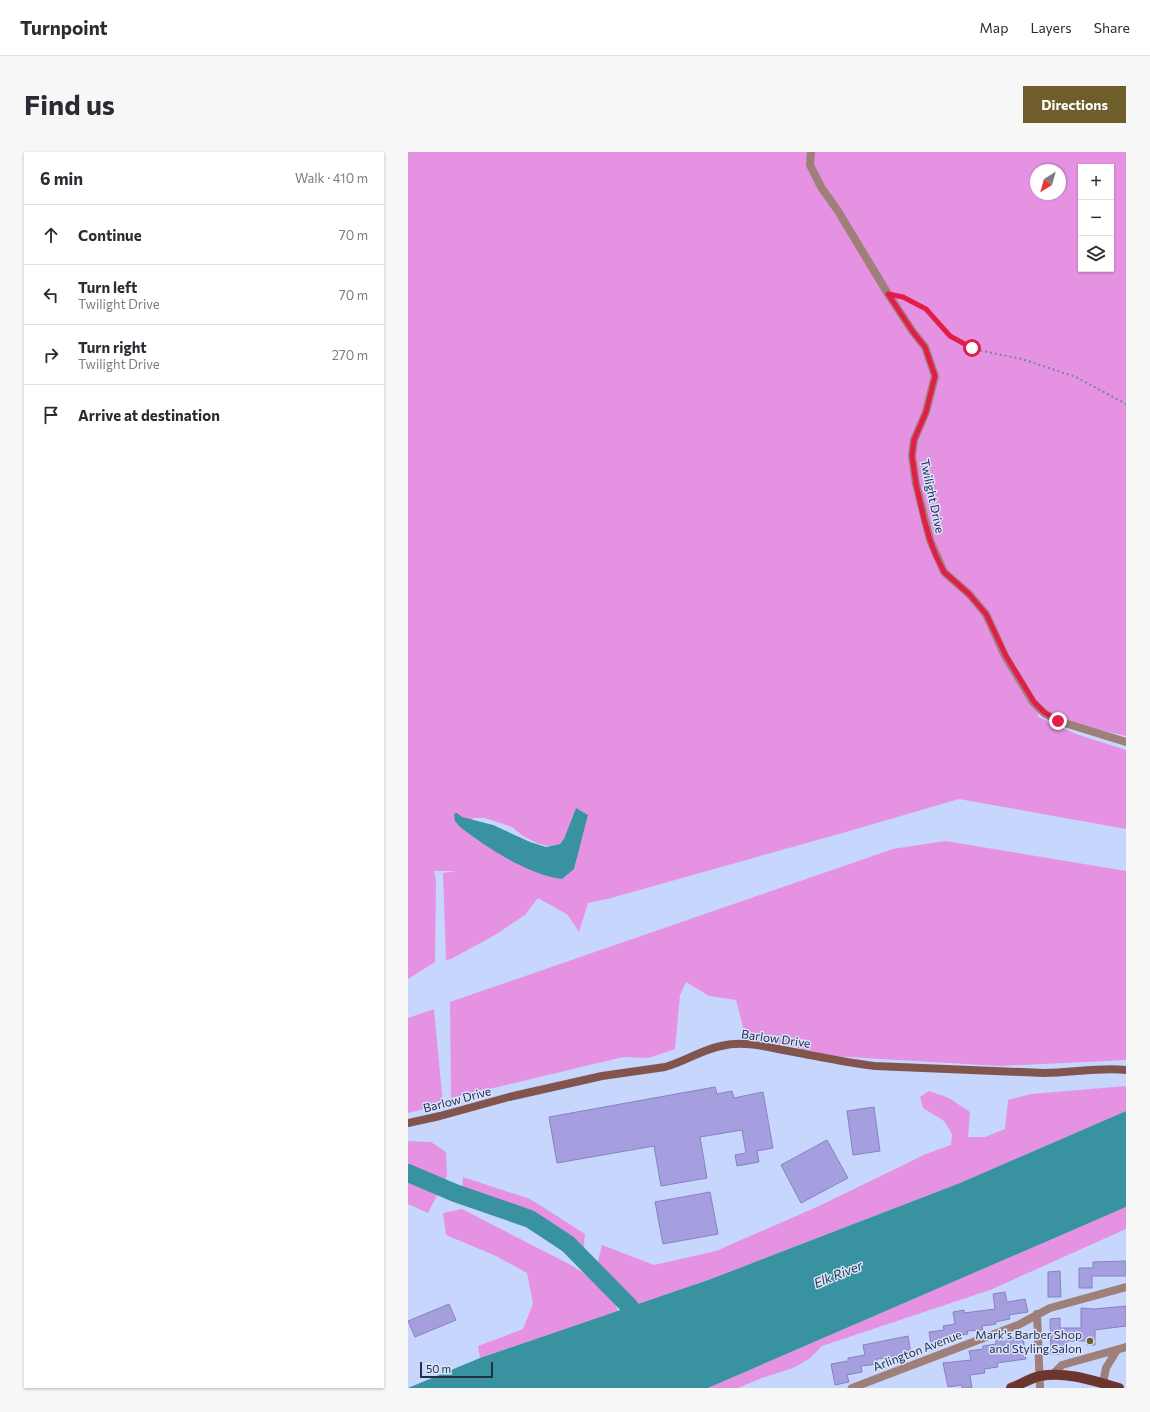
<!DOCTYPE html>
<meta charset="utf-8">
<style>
:root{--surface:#fff;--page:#f7f7f7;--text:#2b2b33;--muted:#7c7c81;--line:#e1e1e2;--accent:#705d2c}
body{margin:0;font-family:Commissioner,sans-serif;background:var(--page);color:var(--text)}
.controls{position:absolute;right:12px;top:12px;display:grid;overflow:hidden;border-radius:0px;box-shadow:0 1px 3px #0004}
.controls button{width:36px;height:36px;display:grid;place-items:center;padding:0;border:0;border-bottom:1px solid var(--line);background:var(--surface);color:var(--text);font:20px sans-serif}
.compass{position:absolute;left:622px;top:12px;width:36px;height:36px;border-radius:50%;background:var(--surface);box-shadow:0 1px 3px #0004;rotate:217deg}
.scale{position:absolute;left:12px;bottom:10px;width:73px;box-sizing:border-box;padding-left:4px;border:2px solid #252e46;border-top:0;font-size:11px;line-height:14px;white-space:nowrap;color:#252e46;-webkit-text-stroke:3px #d9e3fd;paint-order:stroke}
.stop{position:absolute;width:12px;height:12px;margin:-9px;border:3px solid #e11d48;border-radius:50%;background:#fff}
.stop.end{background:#e11d48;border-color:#fff;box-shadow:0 1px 4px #0008}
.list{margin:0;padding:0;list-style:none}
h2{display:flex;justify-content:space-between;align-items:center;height:52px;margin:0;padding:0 16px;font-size:17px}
h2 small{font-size:13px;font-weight:400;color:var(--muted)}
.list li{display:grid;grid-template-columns:26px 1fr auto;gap:12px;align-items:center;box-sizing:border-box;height:60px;padding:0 16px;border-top:1px solid var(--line)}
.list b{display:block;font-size:15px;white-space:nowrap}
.list p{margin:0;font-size:13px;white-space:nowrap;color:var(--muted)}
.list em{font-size:13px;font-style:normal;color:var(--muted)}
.icon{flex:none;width:22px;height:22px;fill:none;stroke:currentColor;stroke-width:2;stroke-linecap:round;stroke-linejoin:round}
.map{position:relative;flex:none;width:718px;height:1236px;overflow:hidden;border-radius:0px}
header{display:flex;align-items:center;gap:24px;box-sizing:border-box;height:56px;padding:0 20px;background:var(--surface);border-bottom:1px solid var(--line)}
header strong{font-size:19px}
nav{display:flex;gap:22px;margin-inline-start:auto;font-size:14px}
.intro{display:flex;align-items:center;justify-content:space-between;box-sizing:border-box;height:96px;padding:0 24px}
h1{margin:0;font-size:28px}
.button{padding:10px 18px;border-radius:0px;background:var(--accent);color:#fff;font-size:14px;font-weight:700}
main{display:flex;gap:24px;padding:0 24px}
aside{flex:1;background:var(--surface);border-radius:0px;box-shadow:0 1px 3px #0004}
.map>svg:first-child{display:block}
.green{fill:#e592e2;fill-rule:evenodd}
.water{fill:#38929f}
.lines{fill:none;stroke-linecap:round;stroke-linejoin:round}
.river{stroke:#38929f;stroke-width:18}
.building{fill:#a59fe0;stroke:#8881c0}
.path{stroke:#7682a1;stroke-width:2;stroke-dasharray:2 3;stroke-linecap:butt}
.street{stroke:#9f7f7a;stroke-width:8}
.secondary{stroke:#82544e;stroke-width:8}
.primary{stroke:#6c362f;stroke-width:10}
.route{stroke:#e11d48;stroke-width:5}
.poi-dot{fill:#705d2c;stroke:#d9e3fd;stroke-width:1.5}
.labels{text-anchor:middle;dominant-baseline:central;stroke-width:3;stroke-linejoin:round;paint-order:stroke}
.street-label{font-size:12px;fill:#252e46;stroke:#d9e3fd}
.poi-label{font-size:12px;fill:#252e46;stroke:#d9e3fd;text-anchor:end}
.water-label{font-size:13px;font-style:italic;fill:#213d41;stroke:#d9e3fd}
</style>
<header>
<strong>Turnpoint</strong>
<nav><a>Map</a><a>Layers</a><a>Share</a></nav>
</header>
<div class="intro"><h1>Find us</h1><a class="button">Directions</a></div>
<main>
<aside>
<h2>6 min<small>Walk · 410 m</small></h2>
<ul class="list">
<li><svg class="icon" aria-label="ahead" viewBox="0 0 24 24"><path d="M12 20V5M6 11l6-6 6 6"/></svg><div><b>Continue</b></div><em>70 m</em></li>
<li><svg class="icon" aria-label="left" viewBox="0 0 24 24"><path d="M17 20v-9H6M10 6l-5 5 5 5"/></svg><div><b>Turn left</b><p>Twilight Drive</p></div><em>70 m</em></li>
<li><svg class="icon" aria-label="right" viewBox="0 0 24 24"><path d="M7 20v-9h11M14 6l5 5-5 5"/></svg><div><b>Turn right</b><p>Twilight Drive</p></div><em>270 m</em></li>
<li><svg class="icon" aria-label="arrive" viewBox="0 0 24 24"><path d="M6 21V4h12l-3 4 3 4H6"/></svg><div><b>Arrive at destination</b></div></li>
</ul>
</aside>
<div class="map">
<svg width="718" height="1236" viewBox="0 0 718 1236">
<rect width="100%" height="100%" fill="#c7d6fc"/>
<path class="green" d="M0,0H718V584L667,572L636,557L629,564L668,582L718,598V677L551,647L438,680L203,746L180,751L171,780L160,763L130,746L117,763L87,783L43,807L38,808L35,721L48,719H26L28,728L27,810L0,827ZM673,15H703V117H673ZM628,18H652V42H628ZM168,656L180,663L166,717L85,698L56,678L65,666H77L104,675L115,684L131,692L140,694L152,692L156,688Z
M537,689L718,719V908L591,914L424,904L352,887L336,879L328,848L301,844L278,830L272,843L267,897L241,906L215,905L43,946L42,850L485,697Z
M26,857L35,952L0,961V866Z
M718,934V959L552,1031L303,1127L227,1153L189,1113L194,1093L246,1113L308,1099L411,1054L518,1002L543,993L544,982L536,969L515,956L512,945L521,939L541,946L562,960L560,985H577L597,977L600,948L623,942Z
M0,989L23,990L38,1000L39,1024L20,1061L0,1052Z
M55,1025L122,1047L177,1082L175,1102L136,1069L101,1054L54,1041Z
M718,1055V1077L582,1138L414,1194L401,1207L385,1216L354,1226L330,1236H300Z
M54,1057L161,1112L201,1137L210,1159L72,1206L70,1194L115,1177L125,1152L119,1121L88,1104L38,1083L35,1061Z"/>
<path class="water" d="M168,656L180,663L166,717L154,727C121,723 77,695 51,674L47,669L46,662L49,661L54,665L85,673L122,690L138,695L152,692L156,687Z
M718,959V1055L300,1236H0L72,1206L303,1127L552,1031Z"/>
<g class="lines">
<path class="river" d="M0,1021L47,1041L122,1067L160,1092L222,1155"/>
</g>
<path class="building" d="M307,935L309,942L324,939L326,946L355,940L365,996L349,999L351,1010L329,1014L327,1003L338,1001L334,978L292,985L299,1026L253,1034L246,994L149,1011L141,965Z
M466,955L472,999L445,1003L439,959Z
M419,988L440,1026L393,1051L373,1013Z
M302,1040L310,1082L255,1092L247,1050Z
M718,1109V1124H684V1136H671V1116H685V1110Z
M652,1119L653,1145H640V1120Z
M597,1140L599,1150L617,1147L620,1160L601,1163L602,1167L587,1170L588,1172L574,1174L575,1178L559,1179L560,1182L533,1187V1190L523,1192L521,1180L536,1178L535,1174L547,1172L545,1160L556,1158V1161L587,1157L585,1142Z
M41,1152L48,1168L7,1185L0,1169Z
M718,1154V1174L687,1178V1193H679V1189H659V1202H643L642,1167L652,1166V1176H673V1156L686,1157Z
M500,1184L503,1202L469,1207L470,1212L453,1214L454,1220L439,1223L441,1230L427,1233L423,1212L440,1209V1206L457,1203L455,1193Z
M615,1185L618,1207L589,1211L590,1215L576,1217L577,1221L562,1223L564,1236H554V1233L540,1235L535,1211L563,1208L561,1199L575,1197V1194L588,1192V1188Z"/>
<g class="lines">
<path class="path" d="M491,144L495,145L518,157L542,184L564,197L614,207L668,225L718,252"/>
<path class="street" d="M403,0L402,13L413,35L430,59L480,142L505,180L517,195L527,224L518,260L506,288L504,304L508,332L522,388L536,420L561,442L578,462L597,504L625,550L636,561L650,569L718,590
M629,1162L632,1236
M644,1223L654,1213L718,1195
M695,1231L698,1216L709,1198
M444,1236L610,1173L642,1156L718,1135"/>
<path class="secondary" d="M0,971L32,964L101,945L194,924L257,915C276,910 293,898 313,894C338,888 362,896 386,900C413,905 440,911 467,914L636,921C664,921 691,915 718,918"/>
<path class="primary" d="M603,1236C613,1232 623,1226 632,1224C659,1219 686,1229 711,1236"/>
</g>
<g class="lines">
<path class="route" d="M564,196L542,184L518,157L495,145L480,142L505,180L517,195L527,224L518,260L506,288L504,304L508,332L516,367L522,388L528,404L536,420L561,442L578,462L598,504L626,550L636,560L650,569"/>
</g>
<circle class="poi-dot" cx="682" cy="1189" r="4"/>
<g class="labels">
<g class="street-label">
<text transform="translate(525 344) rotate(78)">Twilight Drive</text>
<text transform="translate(368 886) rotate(8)">Barlow Drive</text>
<text transform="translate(49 947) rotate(-15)">Barlow Drive</text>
<text transform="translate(509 1198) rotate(-21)">Arlington Avenue</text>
</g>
<g class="poi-label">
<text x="674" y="1182">Mark's Barber Shop<tspan x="674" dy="14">and Styling Salon</tspan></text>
</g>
<g class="water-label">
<text transform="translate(430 1122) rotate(-22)">Elk River</text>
</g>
</g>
</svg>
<div class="controls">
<button>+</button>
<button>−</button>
<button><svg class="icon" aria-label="layers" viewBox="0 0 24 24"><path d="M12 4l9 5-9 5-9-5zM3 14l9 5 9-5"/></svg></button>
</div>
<svg class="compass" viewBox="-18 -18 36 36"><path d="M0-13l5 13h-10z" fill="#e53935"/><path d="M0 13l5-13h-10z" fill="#7c7c81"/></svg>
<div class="scale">50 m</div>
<div class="stop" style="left:564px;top:196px"></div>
<div class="stop end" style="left:650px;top:569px"></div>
</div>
</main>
